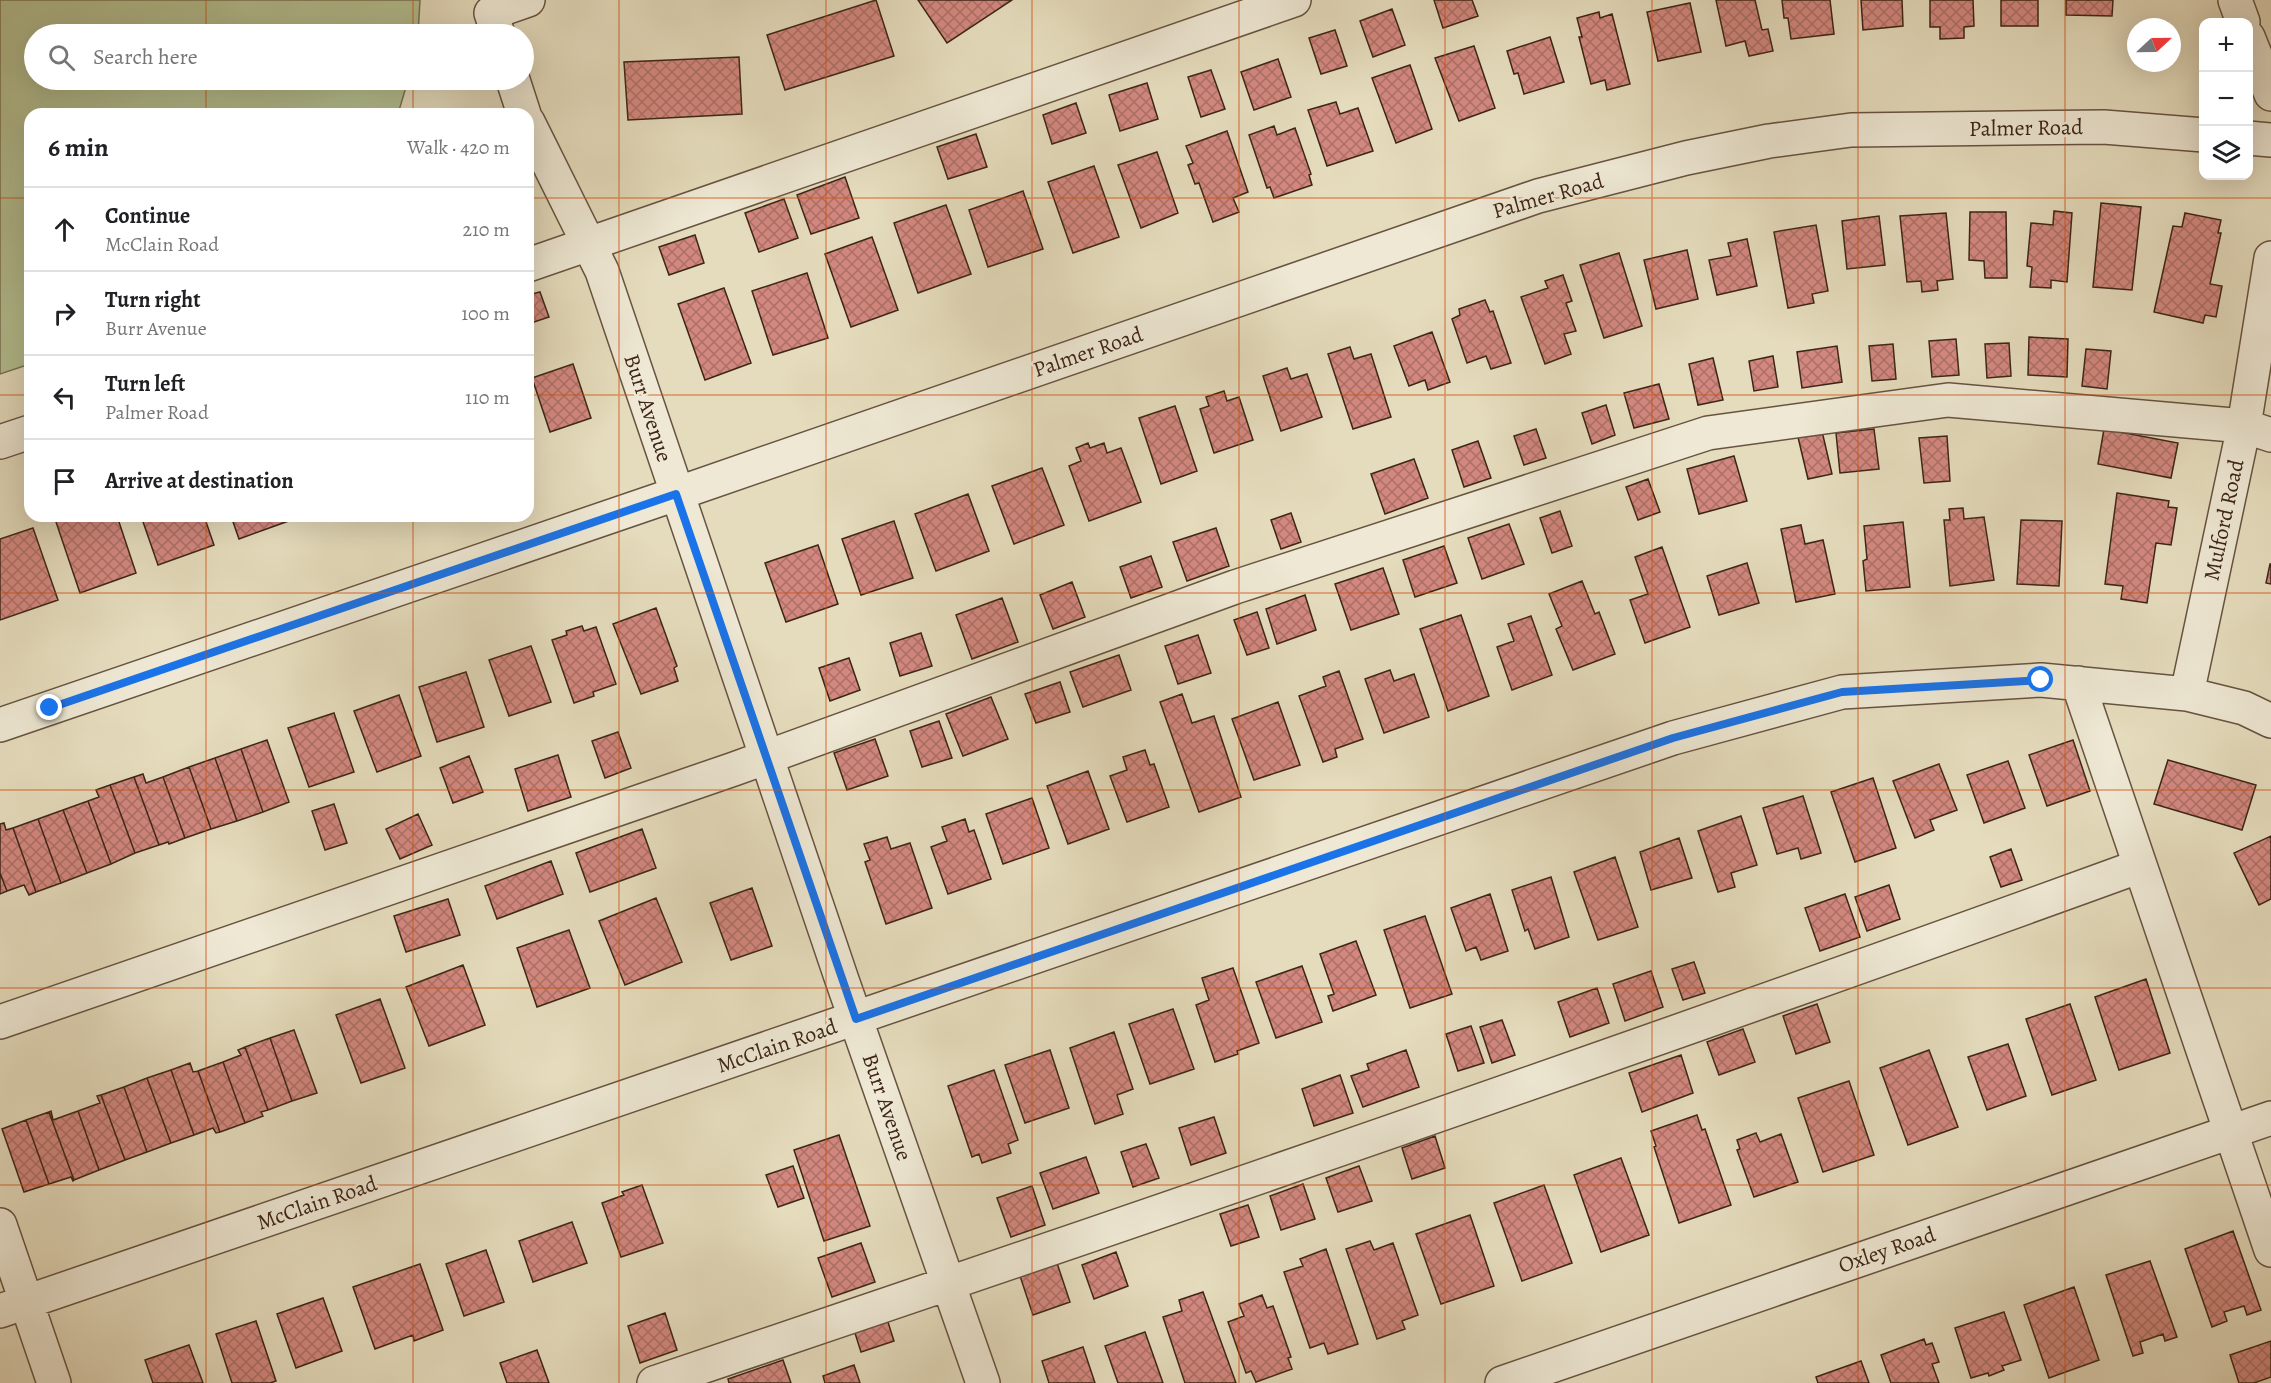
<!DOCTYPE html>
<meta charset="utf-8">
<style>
:root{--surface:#fff;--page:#f6f6f6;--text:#202124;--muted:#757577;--line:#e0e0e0}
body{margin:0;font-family:Alegreya,serif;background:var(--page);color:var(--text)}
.controls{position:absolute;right:18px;top:18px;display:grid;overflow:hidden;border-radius:12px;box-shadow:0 6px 24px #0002}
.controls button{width:54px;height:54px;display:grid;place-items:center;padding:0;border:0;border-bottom:2px solid var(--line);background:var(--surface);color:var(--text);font:30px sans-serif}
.compass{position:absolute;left:2127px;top:18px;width:54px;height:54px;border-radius:50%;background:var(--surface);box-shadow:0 6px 24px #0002;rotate:68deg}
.stop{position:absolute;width:18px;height:18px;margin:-14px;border:4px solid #1a73e8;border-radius:50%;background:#fff}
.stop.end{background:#1a73e8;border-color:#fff;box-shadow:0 2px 6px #0008}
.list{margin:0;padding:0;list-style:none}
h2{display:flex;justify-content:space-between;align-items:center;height:78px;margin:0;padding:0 24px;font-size:26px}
h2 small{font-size:20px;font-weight:400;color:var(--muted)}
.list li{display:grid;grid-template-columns:39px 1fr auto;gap:18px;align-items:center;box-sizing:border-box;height:84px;padding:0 24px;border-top:2px solid var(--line)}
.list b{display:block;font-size:22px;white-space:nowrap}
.list p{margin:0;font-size:20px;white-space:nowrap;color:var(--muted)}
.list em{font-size:20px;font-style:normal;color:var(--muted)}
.icon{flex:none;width:33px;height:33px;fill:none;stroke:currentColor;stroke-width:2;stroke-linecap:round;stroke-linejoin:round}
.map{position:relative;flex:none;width:2271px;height:1383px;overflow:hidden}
.search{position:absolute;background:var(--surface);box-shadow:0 6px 24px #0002;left:24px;top:24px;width:510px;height:66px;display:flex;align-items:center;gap:15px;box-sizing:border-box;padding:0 21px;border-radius:33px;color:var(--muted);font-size:22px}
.panel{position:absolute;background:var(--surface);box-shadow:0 6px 24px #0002;left:24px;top:108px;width:510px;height:414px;border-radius:18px}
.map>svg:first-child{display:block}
.garden{fill:#b4c092;stroke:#787254;stroke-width:1.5}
.building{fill:url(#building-cross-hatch);stroke:#3d2517;stroke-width:1.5}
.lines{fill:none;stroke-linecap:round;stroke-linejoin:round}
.minor-casing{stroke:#675340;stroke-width:36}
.minor{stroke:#eee8d4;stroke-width:33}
.route{stroke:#1a73e8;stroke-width:8}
.grid{fill:none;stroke:#ce510e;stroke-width:1.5;stroke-opacity:0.55}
.labels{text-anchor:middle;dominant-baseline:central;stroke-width:5;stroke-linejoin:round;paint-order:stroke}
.street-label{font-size:22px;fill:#3d2517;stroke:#eee8d4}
</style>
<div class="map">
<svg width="2271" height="1383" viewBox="0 0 2271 1383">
<defs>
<pattern id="building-cross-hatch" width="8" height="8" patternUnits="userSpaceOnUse" patternTransform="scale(1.5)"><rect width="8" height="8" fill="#d3887f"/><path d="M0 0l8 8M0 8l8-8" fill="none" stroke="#ac6f67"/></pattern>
</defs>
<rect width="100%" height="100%" fill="#e5dcbd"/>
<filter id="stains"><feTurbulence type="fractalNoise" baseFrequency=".00333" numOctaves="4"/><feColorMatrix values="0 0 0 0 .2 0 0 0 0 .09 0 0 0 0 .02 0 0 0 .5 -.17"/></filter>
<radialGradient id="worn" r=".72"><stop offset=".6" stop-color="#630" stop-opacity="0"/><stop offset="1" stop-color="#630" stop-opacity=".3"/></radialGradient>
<path class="garden" d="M0,0H420L418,34H34V80H408L398,114H30V364L0,374Z"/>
<path class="building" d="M876,0L894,56L785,90L767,35Z
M918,0H1012L947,43Z
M1434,0H1472L1478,16L1443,28Z
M1716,0H1755L1762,30L1768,29L1773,51L1749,56L1745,41L1726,46Z
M1782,0H1830L1834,34L1791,39L1788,18H1784Z
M1861,0H1902L1903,26L1863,30Z
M1930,0H1973L1974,26L1964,27V38L1940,39V27H1930Z
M2001,0H2038V26H2001Z
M2066,0H2113L2112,16L2066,15Z
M1690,3L1701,52L1658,61L1647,12Z
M1392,9L1405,45L1373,57L1360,21Z
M1599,12L1600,18L1612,14L1630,84L1607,90L1605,80L1591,84L1579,37H1582L1577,18Z
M1335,30L1347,66L1321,74L1309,38Z
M1550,37L1564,82L1524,94L1518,73L1514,74L1507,51Z
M1474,46L1495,108L1459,121L1435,58Z
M739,57L742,114L628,120L624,62Z
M1278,59L1291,97L1254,110L1241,72Z
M1410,65L1432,129L1396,143L1372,78Z
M1211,70L1225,109L1201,117L1188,77Z
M1147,83L1158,119L1120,131L1109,95Z
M1336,102L1340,114L1358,108L1373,151L1327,166L1308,110Z
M1076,103L1086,133L1052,144L1043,115Z
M1274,126L1277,135L1295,128L1311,174L1309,175L1312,185L1274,198L1270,187L1267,188L1249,135Z
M1227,131L1248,192L1233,198L1239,212L1213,222L1199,183L1195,184L1188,165L1193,163L1186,146Z
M976,134L987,167L948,179L937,147Z
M1157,152L1178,213L1141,228L1118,165Z
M1094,166L1119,237L1073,253L1048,182Z
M845,177L859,218L811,234L797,195Z
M1023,191L1043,249L988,267L969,210Z
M784,199L798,238L759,252L745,213Z
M2101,203L2141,207L2132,290L2093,287Z
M946,205L971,274L918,293L894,223Z
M2054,211L2072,213L2067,282L2051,280V288L2030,287L2032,267L2027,266L2031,223L2053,225Z
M1970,212H2006L2007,278H1985L1984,261L1969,260Z
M1946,213L1953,279L1937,281L1938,290L1922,292L1921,281L1907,282L1900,216Z
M2185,213L2221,220L2218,233H2221L2210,284L2222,286L2216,317L2205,315L2203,323L2154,312L2173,226L2182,227Z
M1879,216L1885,265L1847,269L1842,221Z
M1816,225L1828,291L1812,294L1814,303L1788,308L1774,232Z
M695,235L704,263L669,275L659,247Z
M872,237L898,310L851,327L825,254Z
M1747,239L1757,286L1717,295L1709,260L1731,256L1728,243Z
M1687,250L1698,299L1656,309L1644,260Z
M1619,253L1642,326L1604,338L1580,265Z
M807,273L828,338L773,355L752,291Z
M1563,275L1572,301L1566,303L1576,331L1564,334L1571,354L1545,364L1521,297L1548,288L1545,281Z
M724,288L751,363L705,380L678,304Z
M540,292L549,317L528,324V295Z
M1485,300L1490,312L1493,311L1511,363L1491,369L1486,356L1467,363L1452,319L1460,315L1459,309Z
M1432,332L1450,382L1428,390L1425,380L1409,386L1394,346Z
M2029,337L2068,339L2067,377L2028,375Z
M1956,339L1959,375L1932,377L1929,341Z
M2009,343L2011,376L1987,378L1985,344Z
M1893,344L1896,379L1872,381L1869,346Z
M1837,346L1842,382L1802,388L1797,352Z
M1350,347L1354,359L1371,354L1391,417L1353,429L1328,354Z
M2086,349L2111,351L2107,389L2082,386Z
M1773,356L1778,387L1754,391L1749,361Z
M1713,358L1723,400L1698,405L1689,364Z
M573,364L591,418L550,432L532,378Z
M1287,368L1291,379L1307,374L1322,417L1281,431L1263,376Z
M1659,384L1669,419L1634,428L1624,393Z
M1224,391L1227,401L1239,397L1253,440L1214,453L1200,409L1209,406L1206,397Z
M1606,405L1615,435L1592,444L1582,413Z
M1175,406L1197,471L1161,484L1139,418Z
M1821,427L1832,474L1808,479L1797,433Z
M1536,429L1546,458L1524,465L1514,436Z
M1874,429L1879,469L1840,473L1836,433Z
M2104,429L2178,443L2171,478L2098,464Z
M1947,436L1950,481L1924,483L1919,438Z
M1478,441L1491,478L1464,487L1452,450Z
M1088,443L1090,448L1104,443L1107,453L1121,448L1141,502L1089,521L1069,466L1081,461L1076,448Z
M1734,456L1747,501L1699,514L1687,469Z
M1414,459L1428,498L1385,514L1371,474Z
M1042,468L1064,525L1014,544L992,486Z
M1648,479L1660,512L1638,520L1626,487Z
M2117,493L2169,501L2168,507L2177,508L2171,545L2156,543L2147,603L2121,599L2123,586L2105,584Z
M968,494L989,551L936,571L915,514Z
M1963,508L1964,519L1984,517L1994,580L1950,586L1944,520H1950L1949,509Z
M1560,511L1572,546L1552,553L1540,518Z
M1291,513L1301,542L1281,549L1271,520Z
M63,516H117L136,573L80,593L55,519Z
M141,516H204L214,545L158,565Z
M231,516H292L294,519L239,539Z
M2021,520L2062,521L2059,586L2017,584Z
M894,521L913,578L861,595L842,539Z
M1903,522L1910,587L1866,591L1863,561L1867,559L1864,526Z
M1509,524L1524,564L1482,579L1468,538Z
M1801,525L1805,544L1823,540L1835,594L1796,602L1781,529Z
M33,528L58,600L0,620V539Z
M1216,528L1229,566L1187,581L1173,542Z
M818,545L838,604L786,622L765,563Z
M1444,546L1457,583L1415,597L1403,560Z
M1662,547L1690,627L1645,643L1630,600L1648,594L1635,557Z
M1151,556L1162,587L1131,598L1120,567Z
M1747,563L1759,603L1719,615L1707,576Z
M2270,564H2271V584L2266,583Z
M1383,568L1399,614L1351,630L1335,584Z
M1582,581L1595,614L1599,612L1615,654L1573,670L1556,629L1562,626L1549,594Z
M1072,582L1085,617L1053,629L1040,595Z
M1305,595L1316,630L1277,644L1266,609Z
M1002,598L1018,642L972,659L956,615Z
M656,608L677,666L674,668L678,681L641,694L613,624Z
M1257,612L1269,648L1247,655L1234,620Z
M1461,615L1489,696L1448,711L1420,629Z
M1531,616L1552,675L1512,690L1497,647L1514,641L1508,624Z
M582,626L584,631L596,627L616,684L593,692L594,696L574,703L552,640L567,635L566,631Z
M921,633L932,666L900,676L890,643Z
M1198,635L1211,673L1178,684L1165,646Z
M531,646L551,702L509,716L489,660Z
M1119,655L1131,690L1083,707L1070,672Z
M849,658L860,690L830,701L819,668Z
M1390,670L1394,681L1414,674L1429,717L1384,733L1365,679Z
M1339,671L1363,739L1335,749L1337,757L1323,762L1299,696L1326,686L1323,677Z
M466,672L484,727L437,742L419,687Z
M1060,682L1070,712L1036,723L1025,694Z
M1182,694L1192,723L1214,716L1241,797L1199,812L1160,702Z
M399,695L421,756L377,772L354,711Z
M991,697L1008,739L963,756L946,714Z
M1278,702L1300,765L1254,780L1232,719Z
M334,713L354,772L309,787L288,728Z
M939,721L952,758L922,767L910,731Z
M618,732L631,768L605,778L592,741Z
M875,739L888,776L847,790L834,753Z
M267,740L289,802L263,812L241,749Z
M2073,740L2090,791L2047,806L2029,755Z
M241,749L263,812L237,821L215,758Z
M1145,750L1150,765L1154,764L1169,807L1127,822L1110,776L1127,770L1123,757Z
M558,755L571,797L528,811L515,769Z
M469,756L483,792L453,803L440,768Z
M215,758L237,821L211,829L189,767Z
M2168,760L2256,785L2242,830L2154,804Z
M2008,761L2025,808L1984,823L1967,775Z
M1939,764L1957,810L1930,820L1934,830L1915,838L1893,781Z
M189,767L211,829L185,838L163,777Z
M1088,771L1109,829L1068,844L1047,786Z
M143,774L146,783L163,777L185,838L169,844L168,842L159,845L134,777Z
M134,777L159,845L135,853L110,785Z
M1873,778L1896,848L1855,862L1831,792Z
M110,785L135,853L111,864L88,801L99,797L96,790Z
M1803,796L1821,853L1801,859L1798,848L1777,854L1763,808Z
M1032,798L1049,848L1003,864L986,814Z
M88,801L111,864L87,873L63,810Z
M334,804L347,843L325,850L312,811Z
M63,810L87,873L61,883L38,819Z
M418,814L432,845L400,859L386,829Z
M1741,816L1757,865L1731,873L1735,887L1718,892L1698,831Z
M38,819L61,883L36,892L13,828Z
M965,819L969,832L974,830L991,879L948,894L931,847L947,841L942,827Z
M4,823L6,830L13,828L36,892L29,895L24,885L7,891L0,873V824Z
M642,829L656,868L590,892L576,853Z
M2271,836V899L2259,905L2234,853Z
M887,837L891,849L910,843L932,908L886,924L865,862L870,860L864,844Z
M1679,838L1692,878L1651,890L1640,852Z
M2011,849L2022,880L2001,887L1990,857Z
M1615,857L1638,927L1598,940L1574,872Z
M551,861L563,894L497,919L485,886Z
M0,873L7,891L0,894Z
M1551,877L1569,937L1535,949L1528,929L1525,931L1512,890Z
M1889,885L1900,919L1867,931L1855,897Z
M752,888L772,946L731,960L710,903Z
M1490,894L1508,951L1481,960L1476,947L1466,951L1451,908Z
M1845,894L1860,937L1820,951L1805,908Z
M656,898L682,962L625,985L599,921Z
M448,899L460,935L406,952L394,916Z
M1425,916L1452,994L1410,1008L1384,930Z
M569,930L590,988L537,1007L517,948Z
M1356,941L1376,995L1333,1011L1328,996L1334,994L1320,954Z
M1694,962L1705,993L1683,1000L1672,969Z
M463,965L485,1025L429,1046L406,987Z
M1302,966L1322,1022L1276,1038L1256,982Z
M1233,968L1259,1043L1237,1051L1238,1054L1215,1062L1196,1005L1209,1000L1202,978Z
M1651,971L1663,1007L1625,1021L1613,984Z
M2146,979L2170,1053L2119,1070L2095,997Z
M1597,988L1609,1023L1570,1037L1558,1002Z
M380,999L405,1068L361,1083L336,1015Z
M1817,1004L1830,1042L1796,1054L1783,1016Z
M2070,1004L2096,1080L2052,1095L2026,1019Z
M1173,1009L1194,1069L1150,1084L1129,1024Z
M1502,1020L1515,1055L1492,1063L1480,1027Z
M1471,1026L1484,1063L1458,1071L1446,1034Z
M1743,1029L1755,1062L1719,1075L1707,1042Z
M294,1030L317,1093L292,1101L270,1038Z
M1114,1032L1133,1089L1117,1095L1123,1114L1095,1124L1070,1048Z
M270,1038L292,1101L268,1110L245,1047Z
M2008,1044L2026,1096L1987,1110L1968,1057Z
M245,1047L268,1110L261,1112L263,1116L245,1123L223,1062L241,1055L238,1050Z
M1050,1050L1069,1108L1025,1123L1005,1065Z
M1406,1050L1419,1087L1363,1107L1351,1076L1369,1070L1367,1064Z
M1929,1050L1958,1127L1908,1145L1880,1068Z
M1681,1055L1693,1093L1642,1112L1629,1073Z
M223,1062L245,1123L220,1132L198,1071Z
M190,1063L193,1072L198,1071L220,1132L216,1133L213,1128L194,1135L171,1070Z
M171,1070L194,1135L171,1143L147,1078Z
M994,1070L1018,1140L1008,1144L1011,1153L982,1163L979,1154L972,1157L948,1086Z
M1340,1075L1353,1113L1314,1126L1302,1089Z
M147,1078L171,1143L147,1152L124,1087Z
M1849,1081L1874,1155L1823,1172L1798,1098Z
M124,1087L147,1152L125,1160L101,1095Z
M101,1095L125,1160L99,1170L78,1111L100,1103L97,1096Z
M51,1111L53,1120L78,1111L99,1170L74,1180L49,1112Z
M49,1112L74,1180L73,1181L71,1177L49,1184L26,1120Z
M1697,1115L1702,1130L1705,1129L1731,1205L1679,1223L1654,1147L1656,1146L1651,1131Z
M1214,1117L1226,1153L1191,1165L1179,1128Z
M26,1120L49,1184L24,1192L2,1129Z
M1756,1133L1760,1142L1781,1134L1798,1182L1754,1197L1737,1150L1740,1149L1737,1140Z
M839,1135L870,1226L824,1241L794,1150Z
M1435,1136L1445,1168L1412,1179L1402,1148Z
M1146,1144L1159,1178L1133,1187L1121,1152Z
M1086,1157L1099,1193L1053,1209L1040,1173Z
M1621,1158L1649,1235L1601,1252L1574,1175Z
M793,1166L804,1198L778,1207L766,1175Z
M1359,1166L1372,1201L1338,1212L1326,1178Z
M1303,1184L1315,1219L1281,1230L1270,1196Z
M642,1185L663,1243L621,1257L602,1203L624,1195L622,1192Z
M1544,1185L1572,1263L1522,1281L1494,1203Z
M1032,1186L1045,1225L1011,1237L997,1198Z
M1248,1205L1259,1237L1231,1246L1220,1214Z
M1470,1215L1494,1286L1441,1304L1416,1234Z
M572,1222L587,1263L533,1282L519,1241Z
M2233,1231L2261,1310L2247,1315L2244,1306L2224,1312L2227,1321L2212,1327L2185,1249Z
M1370,1241L1374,1250L1393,1243L1418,1315L1402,1321L1405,1329L1377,1339L1346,1249Z
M861,1243L875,1282L832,1297L818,1258Z
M1326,1249L1358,1344L1328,1354L1324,1343L1310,1348L1284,1272L1303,1266L1300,1259Z
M486,1250L504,1302L464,1316L446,1264Z
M1116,1252L1128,1286L1094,1299L1082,1265Z
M1056,1260L1070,1302L1033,1315L1019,1273Z
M2150,1261L2177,1337L2165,1341L2163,1334L2140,1342L2143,1353L2133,1356L2106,1275Z
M420,1264L443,1330L414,1341L413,1335L375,1349L353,1287Z
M2074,1287L2099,1360L2049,1378L2024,1305Z
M1203,1292L1220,1339L1236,1383H1185L1163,1317L1182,1311L1179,1300Z
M1262,1295L1267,1308L1273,1306L1291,1357L1288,1358L1292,1369L1256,1382L1251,1371L1246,1373L1228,1322L1244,1316L1239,1304Z
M323,1298L342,1351L296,1368L277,1314Z
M2004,1312L2021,1360L2002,1366L2004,1370L1989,1376L1988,1373L1971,1378L1955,1328Z
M665,1313L677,1350L640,1363L628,1326Z
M887,1319L894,1341L861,1352L854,1330Z
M256,1321L276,1381L270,1383H232L216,1334Z
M1145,1332L1163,1383H1118L1105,1346Z
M1924,1339L1926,1345L1932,1343L1939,1362L1932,1364L1939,1383H1891L1881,1355Z
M2271,1341V1377L2254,1383H2239L2230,1355Z
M189,1345L203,1383H153L145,1360Z
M1083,1347L1095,1383H1049L1042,1361Z
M537,1350L549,1383H507L500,1363Z
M783,1360L791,1383H729L728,1379Z
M1861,1361L1869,1383H1818L1816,1377Z
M854,1365L860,1383H825L823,1376Z"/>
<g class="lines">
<defs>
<path id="minor" d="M2235,0L2243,22
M498,34L491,13L528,0
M2248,37L2271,94
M513,80L524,114
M528,122L602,271L842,980L983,1383
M2248,138L2271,140
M528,265L1294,0
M0,442L30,432
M2078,683L2271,1250
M2187,694L2244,426L2271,258
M0,725L676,494L1538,196L1686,158L1769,141L1851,130L2104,127L2204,135
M0,1022L734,769L1235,587L1708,433L1948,400L2244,426L2271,435
M0,1225L54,1383
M0,1311L1673,738L1842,692L2041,680L2187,694L2244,708L2271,721
M654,1383C1151,1216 1647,1045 2140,866
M1502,1383L2271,1118"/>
</defs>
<use href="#minor" class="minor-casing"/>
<use href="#minor" class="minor"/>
</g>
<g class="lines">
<path class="route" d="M50,708L676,494L856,1019L1673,738L1842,692L2041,680"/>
</g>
<path class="grid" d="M206,0V34M413,0V34M619,0V1383M826,0V1383M1032,0V1383M1239,0V1383M1445,0V1383M1652,0V1383M1858,0V1383M2065,0V1383M206,80V114M413,80V114M0,198H30M528,198H2271M0,395H30M528,395H2271M206,516V1383M413,516V1383M0,593H2271M0,790H2271M0,988H2271M0,1185H2271"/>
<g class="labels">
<g class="street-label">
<text transform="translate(2026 128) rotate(-1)">Palmer Road</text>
<text transform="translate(1548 196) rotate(-16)">Palmer Road</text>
<text transform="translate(1088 352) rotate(-19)">Palmer Road</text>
<text transform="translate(648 408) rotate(72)">Burr Avenue</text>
<text transform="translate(2224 520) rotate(-78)">Mulford Road</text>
<text transform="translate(777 1046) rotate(-19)">McClain Road</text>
<text transform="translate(887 1107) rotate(71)">Burr Avenue</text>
<text transform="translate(317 1203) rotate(-19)">McClain Road</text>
<text transform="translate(1887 1250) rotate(-19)">Oxley Road</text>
</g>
</g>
<rect width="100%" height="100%" filter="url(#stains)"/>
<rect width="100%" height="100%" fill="url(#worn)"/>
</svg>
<div class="controls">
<button>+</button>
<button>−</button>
<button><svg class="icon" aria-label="layers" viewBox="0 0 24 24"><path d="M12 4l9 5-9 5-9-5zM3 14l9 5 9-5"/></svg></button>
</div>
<svg class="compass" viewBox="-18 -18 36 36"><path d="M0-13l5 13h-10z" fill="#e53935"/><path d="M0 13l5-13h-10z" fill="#757577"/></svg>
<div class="stop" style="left:2041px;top:680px"></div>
<div class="stop end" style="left:50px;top:708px"></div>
<div class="search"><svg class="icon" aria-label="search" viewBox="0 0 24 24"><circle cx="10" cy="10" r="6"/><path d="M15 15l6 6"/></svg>Search here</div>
<section class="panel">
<h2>6 min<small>Walk · 420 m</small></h2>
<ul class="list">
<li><svg class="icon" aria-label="ahead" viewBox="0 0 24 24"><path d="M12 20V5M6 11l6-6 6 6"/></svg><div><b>Continue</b><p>McClain Road</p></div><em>210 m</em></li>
<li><svg class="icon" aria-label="right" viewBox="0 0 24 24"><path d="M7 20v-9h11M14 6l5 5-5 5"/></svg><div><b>Turn right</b><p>Burr Avenue</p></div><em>100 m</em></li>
<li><svg class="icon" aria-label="left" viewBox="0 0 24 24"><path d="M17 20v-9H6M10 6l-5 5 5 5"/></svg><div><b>Turn left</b><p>Palmer Road</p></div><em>110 m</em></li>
<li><svg class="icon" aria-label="arrive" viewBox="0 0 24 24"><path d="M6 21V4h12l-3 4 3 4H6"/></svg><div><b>Arrive at destination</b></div></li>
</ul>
</section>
</div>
